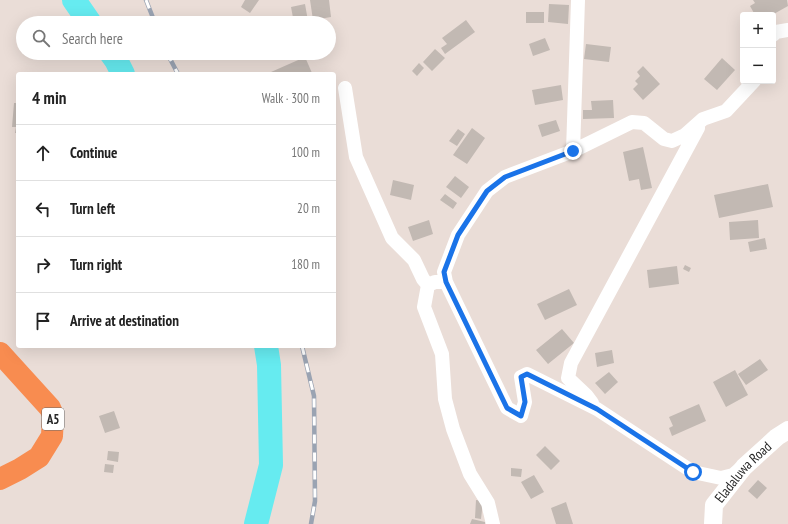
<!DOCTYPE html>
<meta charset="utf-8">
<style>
:root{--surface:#fff;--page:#f2f2f2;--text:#222;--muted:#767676;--line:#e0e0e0}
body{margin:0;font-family:"PT Sans Narrow",sans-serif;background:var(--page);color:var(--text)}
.controls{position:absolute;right:12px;top:12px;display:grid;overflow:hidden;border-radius:4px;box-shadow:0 4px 16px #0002}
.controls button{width:36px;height:36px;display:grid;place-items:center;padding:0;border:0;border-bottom:1px solid var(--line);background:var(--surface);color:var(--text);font:20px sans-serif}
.stop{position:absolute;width:12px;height:12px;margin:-9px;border:3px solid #1a73e8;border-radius:50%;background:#fff}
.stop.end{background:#1a73e8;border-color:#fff;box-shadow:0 1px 4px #0008}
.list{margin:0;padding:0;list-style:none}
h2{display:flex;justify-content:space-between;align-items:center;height:52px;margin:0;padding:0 16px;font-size:17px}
h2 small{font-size:13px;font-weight:400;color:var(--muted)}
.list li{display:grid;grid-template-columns:26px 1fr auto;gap:12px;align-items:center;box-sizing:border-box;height:56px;padding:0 16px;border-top:1px solid var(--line)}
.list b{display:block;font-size:15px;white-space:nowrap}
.list em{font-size:13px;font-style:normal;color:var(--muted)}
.icon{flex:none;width:22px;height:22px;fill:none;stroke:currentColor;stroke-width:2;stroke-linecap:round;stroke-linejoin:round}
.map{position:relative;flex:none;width:788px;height:524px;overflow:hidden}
.search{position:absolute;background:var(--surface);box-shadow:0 4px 16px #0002;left:16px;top:16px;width:320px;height:44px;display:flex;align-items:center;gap:10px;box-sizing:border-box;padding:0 14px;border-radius:22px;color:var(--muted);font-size:15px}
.panel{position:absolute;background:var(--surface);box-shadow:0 4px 16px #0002;left:16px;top:72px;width:320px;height:276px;border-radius:4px}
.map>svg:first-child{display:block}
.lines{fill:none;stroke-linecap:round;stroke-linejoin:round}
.river{stroke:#66ebf0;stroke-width:24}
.building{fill:#c2b9b3}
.minor{stroke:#fff;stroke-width:14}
.tertiary{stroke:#fff;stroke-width:18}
.trunk{stroke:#f88c50;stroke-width:22}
.rail-casing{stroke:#9aa3b2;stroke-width:4.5}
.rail{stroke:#fff;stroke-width:3;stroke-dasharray:9;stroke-linecap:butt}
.route{stroke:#1a73e8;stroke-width:5}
.labels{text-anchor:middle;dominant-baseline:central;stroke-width:3;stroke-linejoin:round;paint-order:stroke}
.shield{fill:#fff;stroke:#686868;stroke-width:1}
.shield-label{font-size:13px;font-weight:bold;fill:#272727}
.street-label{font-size:14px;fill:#272727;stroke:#fff}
</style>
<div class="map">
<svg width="788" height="524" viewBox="0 0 788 524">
<rect width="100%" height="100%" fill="#eaddd7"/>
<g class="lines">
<path class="river" d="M74,0L90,23
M111,53L116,60L123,74
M256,524L271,465L269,365L266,346"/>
</g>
<path class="building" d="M245,0H259L250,13L241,7Z
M310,0H329L331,17L313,20Z
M753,0H787L788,6L772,15H755L750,6L755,3Z
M305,4L308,21L300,23H294L291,7Z
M549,4L569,5L568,24L548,22Z
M526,12H544V23H526Z
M466,20L475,32L445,54L441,48L447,44L442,38Z
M545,38L550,50L533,56L529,44Z
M586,44L611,47L609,62L584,59Z
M435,49L445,58L432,71L423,62Z
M305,57L312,73L309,74H272L271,72Z
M722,58L735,70L717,90L704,79Z
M419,63L424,68L417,76L412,71Z
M643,66L660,84L643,100L633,89L638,84L635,81L640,76L637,72Z
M561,85L563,100L535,105L532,90Z
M613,100L614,118L583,119V110H592L591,101Z
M14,103H18V133H15L16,127H12Z
M556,120L560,131L542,137L538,125Z
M472,128L485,138L467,164L453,155Z
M458,129L465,134L457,146L449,141Z
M643,147L652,188L641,190L639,179L629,181L623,152Z
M455,176L469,187L461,198L446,187Z
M393,180L414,185L411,200L390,195Z
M768,184L773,207L719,218L714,195Z
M445,194L457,203L453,209L440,200Z
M429,220L433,234L413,241L408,227Z
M758,220L759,238L730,240L729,222Z
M765,238L767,249L750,252L748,242Z
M685,265L691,268L689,272L683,269Z
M677,266L679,284L649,288L647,270Z
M569,289L577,305L545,320L537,304Z
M562,329L574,343L548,364L536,350Z
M612,350L614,363L597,367L595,353Z
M760,359L768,370L746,385L738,374Z
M735,370L748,395L726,407L713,382Z
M609,372L618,382L605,394L595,383Z
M699,404L706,421L672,436L669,428L673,426L669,417Z
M114,411L120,428L105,433L99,416Z
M545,446L560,461L551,470L536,455Z
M108,451L119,452L118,462L107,460Z
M105,464L114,465L113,473L104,472Z
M511,468L522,469L521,477L511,476Z
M534,475L544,492L531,499L521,482Z
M758,480L767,488L757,499L748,491Z
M476,500L483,501L481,519L475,518Z
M566,502L573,524H556L551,508Z
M472,519L485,522V524H470Z"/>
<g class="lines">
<path class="minor" d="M773,35L776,32L788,30
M345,88L356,157L392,238L414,260L423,279L428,285
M573,151L578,0
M446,282H435L428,285L424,307L442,354L445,399L453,429L470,474L488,503L493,524
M592,403L586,395L568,378L571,363L698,128
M740,469L733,475L721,478L693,472L597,409L527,374L521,377L525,402L521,416L507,408L446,282L444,272L458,235L487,191L505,177L573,151L632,122L644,123L664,139L672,141L685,135L703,119L726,111L754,81"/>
<path class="tertiary" id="s1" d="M713,524L714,505L744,467L777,437L788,430"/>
<path class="trunk" d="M0,353L50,408L53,415L52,436L39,457L20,469L0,479"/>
<defs>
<path id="rail" d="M146,0L155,23
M167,53L178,74
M302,346L314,396L315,501L311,524"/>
</defs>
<use href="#rail" class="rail-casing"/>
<use href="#rail" class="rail"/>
</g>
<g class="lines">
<path class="route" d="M573,151L505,177L487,191L458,235L444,272L446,282L507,408L521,416L525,402L521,377L527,374L597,409L693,472"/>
</g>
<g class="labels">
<rect class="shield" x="42" y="408" width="22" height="22" rx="3"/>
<g class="shield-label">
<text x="53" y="419">A5</text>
</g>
<g class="street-label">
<text stroke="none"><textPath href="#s1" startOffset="63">Eladaluwa Road</textPath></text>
</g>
</g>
</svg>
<div class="controls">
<button>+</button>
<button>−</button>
</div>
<div class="stop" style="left:693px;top:472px"></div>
<div class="stop end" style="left:573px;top:151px"></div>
<div class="search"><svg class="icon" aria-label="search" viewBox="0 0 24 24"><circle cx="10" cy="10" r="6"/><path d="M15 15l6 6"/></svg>Search here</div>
<section class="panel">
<h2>4 min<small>Walk · 300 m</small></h2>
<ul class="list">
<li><svg class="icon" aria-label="ahead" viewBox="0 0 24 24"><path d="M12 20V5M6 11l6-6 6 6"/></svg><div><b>Continue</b></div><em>100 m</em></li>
<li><svg class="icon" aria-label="left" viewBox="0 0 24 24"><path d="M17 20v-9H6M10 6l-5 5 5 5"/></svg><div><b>Turn left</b></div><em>20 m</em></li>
<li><svg class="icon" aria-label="right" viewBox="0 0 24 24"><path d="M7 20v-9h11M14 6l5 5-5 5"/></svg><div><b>Turn right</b></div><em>180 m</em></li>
<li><svg class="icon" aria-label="arrive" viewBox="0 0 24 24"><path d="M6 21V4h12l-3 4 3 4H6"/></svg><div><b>Arrive at destination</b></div></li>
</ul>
</section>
</div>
